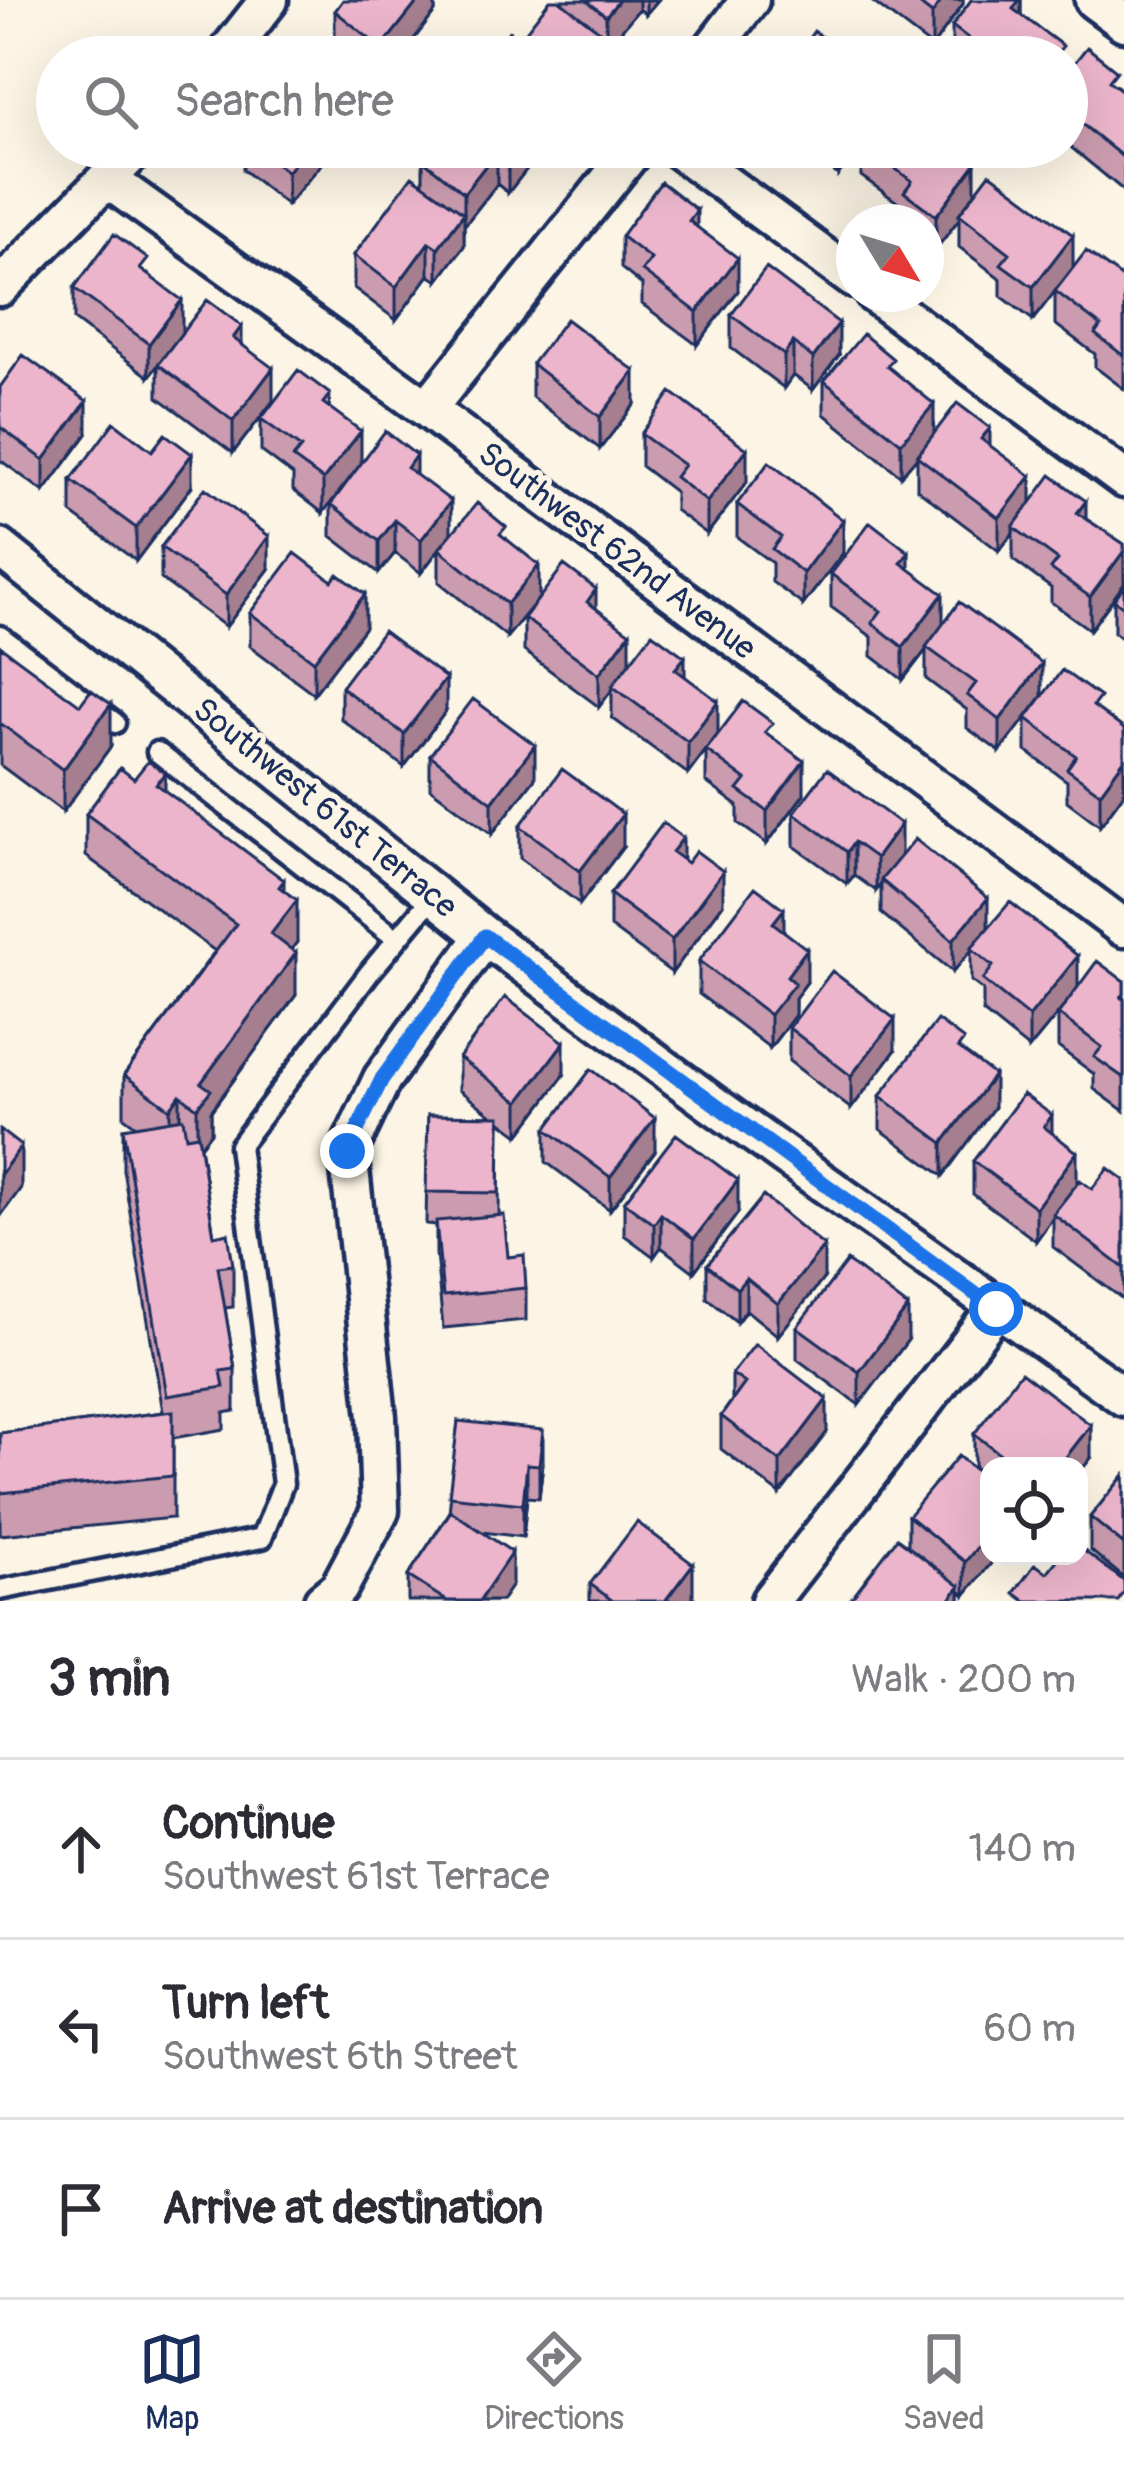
<!DOCTYPE html>
<meta charset="utf-8">
<style>
:root{--surface:#fff;--page:#f7f7f7;--text:#2b2b33;--muted:#7c7c81;--line:#e1e1e2;--accent:#1b2f5e}
body{margin:0;font-family:Pangolin,sans-serif;background:var(--page);color:var(--text)}
.controls{position:absolute;right:36px;bottom:36px;display:grid;overflow:hidden;border-radius:24px;box-shadow:0 12px 48px #0002}
.controls button{width:108px;height:108px;display:grid;place-items:center;padding:0;border:0;border-bottom:3px solid var(--line);background:var(--surface);color:var(--text);font:60px sans-serif}
.compass{position:absolute;left:836px;top:204px;width:108px;height:108px;border-radius:50%;background:var(--surface);box-shadow:0 12px 48px #0002;rotate:128deg}
.stop{position:absolute;width:36px;height:36px;margin:-27px;border:9px solid #1a73e8;border-radius:50%;background:#fff}
.stop.end{background:#1a73e8;border-color:#fff;box-shadow:0 3px 12px #0008}
.list{margin:0;padding:0;list-style:none}
h2{display:flex;justify-content:space-between;align-items:center;height:156px;margin:0;padding:0 48px;font-size:51px}
h2 small{font-size:39px;font-weight:400;color:var(--muted)}
.list li{display:grid;grid-template-columns:78px 1fr auto;gap:36px;align-items:center;box-sizing:border-box;height:180px;padding:0 48px;border-top:3px solid var(--line)}
.list b{display:block;font-size:45px;white-space:nowrap}
.list p{margin:0;font-size:39px;white-space:nowrap;color:var(--muted)}
.list em{font-size:39px;font-style:normal;color:var(--muted)}
.icon{flex:none;width:66px;height:66px;fill:none;stroke:currentColor;stroke-width:2;stroke-linecap:round;stroke-linejoin:round}
.map{position:relative;flex:none;width:1124px;height:1601px;overflow:hidden}
.search{position:absolute;background:var(--surface);box-shadow:0 12px 48px #0002;left:36px;right:36px;top:36px;height:132px;display:flex;align-items:center;gap:30px;box-sizing:border-box;padding:0 42px;border-radius:66px;color:var(--muted);font-size:45px}
.sheet{height:696px;background:var(--surface)}
nav{display:flex;justify-content:space-around;align-items:center;box-sizing:border-box;height:168px;border-top:3px solid var(--line);background:var(--surface);font-size:33px;color:var(--muted)}
nav a{display:grid;justify-items:center;gap:6px}
nav .on{color:var(--accent)}
.map>svg:first-child{display:block}
.lines{fill:none;stroke-linecap:round;stroke-linejoin:round}
.lane-casing{stroke:#1b2f5e;stroke-width:27}
.street-casing{stroke:#1b2f5e;stroke-width:45}
.lane{stroke:#fcf5e5;stroke-width:18}
.street{stroke:#fcf5e5;stroke-width:36}
.wall{fill:#cb9caf;stroke:#1b2f5e;stroke-width:3}
.shaded-wall{fill:#a57f8f;stroke:#1b2f5e;stroke-width:3}
.building{fill:#ecb5cc;stroke:#1b2f5e;stroke-width:3}
.route{stroke:#1a73e8;stroke-width:15}
.labels{text-anchor:middle;dominant-baseline:central;stroke-width:10;stroke-linejoin:round;paint-order:stroke}
.street-label{font-size:33px;fill:#1b2f5e;stroke:#fcf5e5}
</style>
<div class="map">
<svg width="1124" height="1601" viewBox="0 0 1124 1601">
<rect width="100%" height="100%" fill="#fcf5e5"/>
<filter id="ink" filterUnits="userSpaceOnUse"><feTurbulence type="fractalNoise" baseFrequency=".00833" numOctaves="2"/><feDisplacementMap in="SourceGraphic" scale="24" xChannelSelector="R" yChannelSelector="G"/><feConvolveMatrix kernelMatrix="1 2 1 2 8 2 1 2 1" color-interpolation-filters="sRGB"/></filter>
<g filter="url(#ink)">
<g class="lines">
<defs>
<path id="lane" d="M0,636L115,723
M157,752L397,939
M0,1590L262,1538L283,1484L239,1146L370,972L434,895"/>
<path id="street" d="M1094,0L1124,22
M224,57L269,0
M706,57L750,0
M675,147L854,279
M107,179L427,409L1124,928
M0,287L138,147
M874,294L1124,479
M427,409L636,147
M0,548L485,936L711,1103L1124,1397
M323,1601L339,1588L380,1511L377,1417L348,1151L382,1079L485,936
M770,1601L996,1309"/>
</defs>
<use href="#lane" class="lane-casing"/>
<use href="#street" class="street-casing"/>
<use href="#lane" class="lane"/>
<use href="#street" class="street"/>
</g>
<path class="wall" d="M435,0V12L400,57H352L335,43V11Z
M562,0H658L646,14L639,9L605,48V57L520,39L562,2Z
M870,0H963V4L932,47Z
M1021,0V15L1063,57H952V26Z
M1067,72L1117,86L1124,92V191L1067,144Z
M243,147H335V148L287,205L243,170Z
M534,147V160L508,193L497,184L464,226V246L438,281L429,275L396,320L354,288V255L423,183V160Z
M806,147H859L838,175L806,151Z
M861,147H866L1073,235L1033,320L1001,296V279L959,247V219L936,249L926,241V222H904V207L861,176Z
M697,227L738,291L697,345L642,304V285L621,268V236Z
M148,274L182,333L242,345L273,401L233,453L158,397V365L149,377L74,320V288Z
M1124,279V389L1095,367V354L1055,324V291Z
M731,315L839,355L813,390L793,375L784,388L731,348Z
M532,364L635,404L600,449L532,397Z
M893,371L934,435L990,446L1031,503L1086,519L1124,544V584L1090,630L1051,602V588L1013,560V533L999,551L917,489V457L901,476L824,414V381Z
M0,387L87,434L44,492L0,460Z
M330,394L323,513L293,490V475L261,451V419Z
M641,434L747,482L707,534L675,510V492L641,466Z
M152,451L192,486L136,561L71,513V480Z
M416,475L451,534L421,573L395,553L379,573L331,536V504Z
M737,504L843,553L803,605L772,582V563L737,537Z
M506,538L539,598L507,637L439,582V549Z
M161,547L269,569L226,627L161,579Z
M909,569L943,623L1042,696L1000,752L967,728V710L926,679V650L903,680L872,656V637L831,607V574Z
M332,581L365,627L314,694L250,646V613Z
M1124,586V640L1114,632V600Z
M596,608L630,663L685,676L718,734L773,738L804,794L767,844L738,823V806L706,782V750L688,774L612,718V689L599,707L524,651V618Z
M0,646L111,746L63,812L0,765Z
M341,687L446,711L404,767L341,719Z
M1100,711L1124,729V793L1100,826L1067,801V781L1026,751V718Z
M430,755L535,778L492,834L430,788Z
M134,779L165,791L284,891L297,942L291,949L296,995L211,1111V1132L200,1146L214,1236L233,1265V1307L225,1308L235,1369V1411L224,1413V1429L173,1438V1518L0,1535V1433L163,1412L123,1170V1128L136,1126L124,1117V1075L215,951L86,856V814Z
M794,813L901,856L988,929L1078,988L1124,981V1111L1094,1089V1074L1058,1047V1014L1065,1005L1029,1049L983,1012V990L971,981V950L953,972L881,913V884L876,891L854,875L847,884L794,846Z
M520,826L623,847L580,904L520,858Z
M683,860L723,904L672,973L610,927V894Z
M784,932L807,982L795,998V1015L770,1048L699,994V961Z
M789,1028L895,1051L851,1109L789,1061Z
M964,1053L994,1107L943,1176L880,1129V1096Z
M459,1058L564,1075L519,1135L500,1121L499,1216L508,1257L526,1288V1320L443,1328L436,1254V1225L426,1224L428,1115L493,1116L459,1090Z
M546,1129L655,1151L610,1210L546,1162Z
M1052,1134L1077,1183L1092,1189L1124,1180V1300L1053,1247V1217L1036,1241L973,1194V1161Z
M624,1202L738,1213L694,1272L661,1247L654,1257L624,1235Z
M707,1265L824,1278L778,1336L746,1310L737,1322L707,1298Z
M797,1327L908,1340L859,1405L797,1359Z
M732,1374L827,1432L780,1494L721,1449V1416L732,1400Z
M458,1421L543,1463L539,1498L527,1497L523,1537L483,1532L512,1585L501,1601H408V1576L449,1513Z
M974,1434L1091,1458L1079,1473V1466H989V1478L974,1467Z
M1124,1475V1578L1090,1550V1517Z
M908,1516L989,1556H997L965,1595L960,1591V1601L908,1547Z
M590,1584L693,1597L690,1601H590Z"/>
<path class="shaded-wall" d="M419,0H435V12L400,57H381V48Z
M619,0H639V9L606,49V16Z
M646,0H658L646,14Z
M942,0H963V4L932,47V14Z
M1019,0H1021V31L1013,9Z
M605,35V57H588Z
M308,147L335,148L287,205V172Z
M518,147H534V160L508,193V160Z
M838,147H859L838,175Z
M497,151V184L464,226V193Z
M975,164V197L959,214V219L936,249V216Z
M697,210V242L689,221Z
M464,213V246L438,281V248Z
M1073,235V268L1033,320V287Z
M429,242V275L396,320V287Z
M738,258V291L697,345V312Z
M182,300V333L149,377V344Z
M839,323V355L813,390V358Z
M242,326V358L233,338Z
M793,342V375L784,388V355Z
M273,368V401L233,453V421Z
M635,371V404L600,449V417Z
M87,401V434L44,492V460Z
M934,404V437L901,476V443Z
M990,428V460L981,439Z
M361,431V464L323,513V480Z
M747,449V482L707,534V502Z
M192,454V486L136,561V528Z
M416,455V487L407,468Z
M1031,476V509L1013,527V533L999,551V518Z
M451,501V534L421,573V540Z
M1086,501V533L1077,513Z
M395,520V553L379,573V541Z
M843,520V553L803,605V573Z
M269,536V569L226,627V595Z
M1124,551V584L1090,630V597Z
M909,552V584L901,563Z
M539,565V598L507,637V604Z
M596,589V622L587,602Z
M365,594V627L314,694V661Z
M943,594V627L926,647V650L903,680V647Z
M630,633V666L599,707V674Z
M685,657V690L675,669Z
M1042,663V696L1000,752V720Z
M446,678V711L404,767V734Z
M718,701V734L688,774V742Z
M111,704V746L63,812V770Z
M535,745V778L492,834V802Z
M1124,760V793L1100,826V793Z
M804,761V794L767,844V811Z
M165,773V815L156,784Z
M623,814V847L580,904V871Z
M901,824V857L881,880V884L876,891V858Z
M683,838V871L672,852Z
M854,842V875L847,884V852Z
M723,871V904L672,973V940Z
M284,880V916L297,900V942L271,976V934L279,887Z
M988,898V931L953,972V940Z
M784,909V942L773,923Z
M807,949V982L795,998V1015L770,1048V1015L787,976Z
M296,953V995L211,1111V1132L197,1150V1108L201,1083Z
M1078,956V989L1029,1049V1017Z
M895,1019V1051L851,1109V1076Z
M564,1042V1075L519,1135V1102Z
M994,1075V1107L943,1176V1143Z
M180,1095V1137L170,1151V1109Z
M1052,1115V1148L1044,1127Z
M655,1118V1151L610,1210V1177Z
M21,1146V1188L0,1217V1175Z
M1077,1152V1185L1036,1241V1208Z
M738,1180V1213L694,1272V1239Z
M661,1214V1247L654,1257V1224Z
M824,1246V1278L778,1336V1304Z
M746,1278V1310L737,1322V1289Z
M908,1307V1340L859,1405V1372Z
M827,1399V1432L780,1494V1461Z
M1091,1425V1458L1079,1473V1466H1059Z
M543,1430V1463L539,1498V1465Z
M527,1464V1497L523,1537V1504Z
M989,1533V1556H997L965,1595V1562Z
M512,1552V1585L501,1601H479Z
M693,1564V1597L690,1601H665Z
M960,1586V1601H949Z"/>
<path class="building" d="M343,0H419L381,48L335,11Z
M550,0H559L605,35L588,57H488L509,31L520,39Z
M586,0H619L606,16Z
M914,0H942L932,14Z
M971,0H1019L1013,9L1063,46L1054,57H976L962,46L968,38L952,26Z
M814,31L844,53L841,57H795Z
M1087,47L1117,71L1109,81L1124,92V158L1067,112V72Z
M255,147H308L287,172Z
M433,147H518L508,160L497,151L464,193L423,160Z
M866,147H952L975,164L936,216L904,192L912,181Z
M990,173L1073,235L1033,287L1001,264L1010,253L959,214Z
M412,176L464,213L438,248L429,242L396,287L354,255Z
M661,182L697,210L689,221L738,258L697,312L642,271L651,259L621,236Z
M114,234L148,259L140,269L182,300L149,344L74,288Z
M1086,251L1124,279V356L1095,334L1101,326L1055,291Z
M766,268L839,323L813,358L793,342L784,355L731,315Z
M207,300L242,326L233,338L273,368L233,421L158,364Z
M566,319L635,371L600,417L532,364Z
M863,334L893,359L887,366L934,404L901,443L824,381Z
M23,355L87,401L44,460L0,427V387Z
M298,370L330,394L323,403L361,431L323,480L293,458L301,448L261,419Z
M671,392L747,449L707,502L675,477L684,465L641,434Z
M957,403L990,428L981,439L1031,476L999,518L917,456Z
M114,422L152,451L165,434L192,454L136,528L71,480Z
M385,431L416,455L407,468L451,501L421,540L395,520L379,541L331,504Z
M769,462L843,520L803,573L772,549L781,537L737,504Z
M1051,475L1086,501L1077,513L1124,544V551L1090,597L1051,569L1058,560L1013,527Z
M205,488L269,536L226,595L161,547Z
M477,503L506,527L500,534L539,565L507,604L439,549Z
M870,522L909,552L901,563L943,594L903,647L872,623L881,611L831,574Z
M295,553L332,581L338,574L365,594L314,661L250,613Z
M564,565L596,589L587,602L630,633L599,674L524,618Z
M1124,586V607L1114,600Z
M959,602L1042,663L1000,720L967,695L976,683L926,647Z
M383,631L446,678L404,734L341,687Z
M652,633L685,657L675,669L718,701L688,742L612,686Z
M0,646L80,705L91,690L111,704L63,770L0,723Z
M1062,670L1100,697L1093,706L1124,729V760L1100,793L1067,769L1076,756L1026,718Z
M473,699L535,745L492,802L430,755Z
M743,701L773,723L765,732L804,761L767,811L738,790L746,780L706,750Z
M148,761L165,773L156,784L284,880L279,887L297,900L271,934L296,953L201,1083L211,1090L197,1108L180,1095L170,1109L124,1075L236,924L86,814L120,768L134,779Z
M562,769L623,814L580,871L520,826Z
M827,769L901,824L876,858L854,842L847,852L794,813Z
M663,823L683,838L672,852L687,863L696,851L723,871L672,940L610,894Z
M915,839L988,898L953,940L881,880Z
M755,887L784,909L773,923L807,949L787,976L795,983L770,1015L699,961Z
M1010,902L1078,956L1029,1017L983,980L993,966L971,948Z
M1097,961L1124,981V994L1121,997L1124,1000V1078L1094,1057L1102,1047L1058,1014Z
M832,971L895,1019L851,1076L789,1028Z
M505,997L564,1042L519,1102L459,1058Z
M937,1020L964,1040L958,1048L994,1075L943,1143L880,1096Z
M591,1069L655,1118L610,1177L546,1129Z
M1023,1094L1052,1115L1044,1127L1077,1152L1036,1208L973,1161Z
M428,1115L500,1116L499,1193L426,1192Z
M183,1118L186,1137L198,1135L214,1236L228,1233L233,1265L218,1267L235,1369L221,1371L224,1387L167,1396L123,1128Z
M0,1130L21,1146L0,1175Z
M676,1134L738,1180L694,1239L661,1214L654,1224L624,1202Z
M1108,1168L1124,1180V1268L1053,1214L1080,1180L1092,1189Z
M763,1196L824,1246L778,1304L746,1278L737,1289L707,1265Z
M504,1215L508,1257L524,1255L526,1288L443,1296L436,1221Z
M847,1261L908,1307L859,1372L797,1327Z
M755,1344L827,1399L780,1461L721,1416L745,1383L732,1374Z
M1021,1372L1091,1425L1059,1466H1016L974,1434Z
M173,1411V1476L0,1493V1433Z
M458,1421L543,1430L539,1465L527,1464L523,1504L449,1496Z
M958,1456L989,1481V1533L965,1562L908,1516Z
M1124,1475V1545L1090,1517Z
M451,1511L512,1552L479,1601H447L408,1576Z
M637,1522L693,1564L665,1601H613L590,1584Z
M897,1538L960,1586L949,1601H849Z
M1079,1547L1124,1581V1593L1118,1601H1025L1014,1593L1035,1564L1047,1573L1060,1556H1079Z"/>
</g>
<g class="lines" filter="url(#ink)">
<path class="route" d="M347,1151L382,1079L485,936L996,1309"/>
</g>
<g class="labels">
<g class="street-label">
<text transform="translate(617 551) rotate(37)">Southwest 62nd Avenue</text>
<text transform="translate(325 808) rotate(39)">Southwest 61st Terrace</text>
</g>
</g>
</svg>
<div class="controls">
<button><svg class="icon" aria-label="locate" viewBox="0 0 24 24"><circle cx="12" cy="12" r="6"/><path d="M12 2v4M12 18v4M2 12h4M18 12h4"/></svg></button>
</div>
<svg class="compass" viewBox="-18 -18 36 36"><path d="M0-13l5 13h-10z" fill="#e53935"/><path d="M0 13l5-13h-10z" fill="#7c7c81"/></svg>
<div class="stop" style="left:996px;top:1309px"></div>
<div class="stop end" style="left:347px;top:1151px"></div>
<div class="search"><svg class="icon" aria-label="search" viewBox="0 0 24 24"><circle cx="10" cy="10" r="6"/><path d="M15 15l6 6"/></svg>Search here</div>
</div>
<section class="sheet">
<h2>3 min<small>Walk · 200 m</small></h2>
<ul class="list">
<li><svg class="icon" aria-label="ahead" viewBox="0 0 24 24"><path d="M12 20V5M6 11l6-6 6 6"/></svg><div><b>Continue</b><p>Southwest 61st Terrace</p></div><em>140 m</em></li>
<li><svg class="icon" aria-label="left" viewBox="0 0 24 24"><path d="M17 20v-9H6M10 6l-5 5 5 5"/></svg><div><b>Turn left</b><p>Southwest 6th Street</p></div><em>60 m</em></li>
<li><svg class="icon" aria-label="arrive" viewBox="0 0 24 24"><path d="M6 21V4h12l-3 4 3 4H6"/></svg><div><b>Arrive at destination</b></div></li>
</ul>
</section>
<nav>
<a class="on"><svg class="icon" aria-label="map" viewBox="0 0 24 24"><path d="M3 6l6-2 6 2 6-2v14l-6 2-6-2-6 2zM9 4v14M15 6v14"/></svg>Map</a>
<a><svg class="icon" aria-label="directions" viewBox="0 0 24 24"><path d="M12 3l9 9-9 9-9-9zM9 14v-3h6M13 9l2 2-2 2"/></svg>Directions</a>
<a><svg class="icon" aria-label="saved" viewBox="0 0 24 24"><path d="M7 4h10v16l-5-4-5 4z"/></svg>Saved</a>
</nav>
